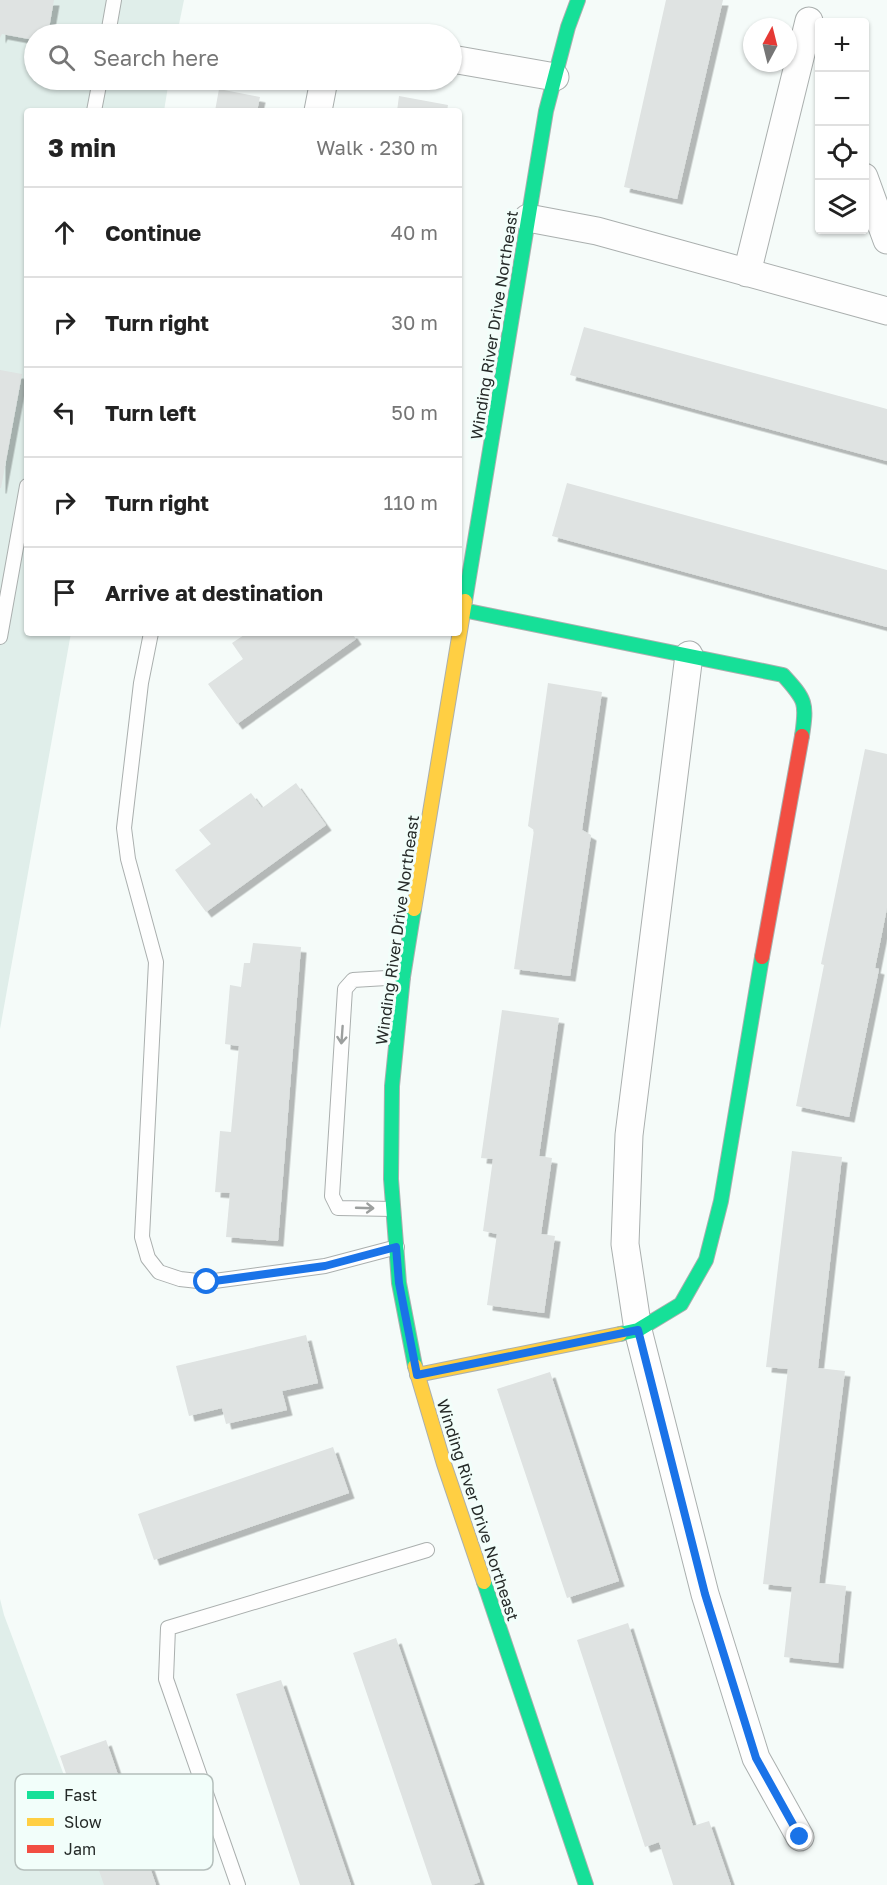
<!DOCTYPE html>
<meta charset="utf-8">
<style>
:root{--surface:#fff;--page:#f6f6f6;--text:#222;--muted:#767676;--line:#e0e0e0}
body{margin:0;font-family:"Golos Text",sans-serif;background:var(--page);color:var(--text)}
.controls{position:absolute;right:18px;top:18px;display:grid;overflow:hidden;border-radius:6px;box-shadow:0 2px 4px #0004}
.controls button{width:54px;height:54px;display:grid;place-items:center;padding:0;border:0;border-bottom:2px solid var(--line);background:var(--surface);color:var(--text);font:30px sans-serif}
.compass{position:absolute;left:743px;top:18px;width:54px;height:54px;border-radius:50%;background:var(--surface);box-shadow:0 2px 4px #0004;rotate:7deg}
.stop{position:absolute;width:18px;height:18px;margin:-14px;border:4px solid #1a73e8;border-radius:50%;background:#fff}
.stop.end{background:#1a73e8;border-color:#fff;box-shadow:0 2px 6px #0008}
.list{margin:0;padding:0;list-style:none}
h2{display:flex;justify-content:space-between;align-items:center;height:78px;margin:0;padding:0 24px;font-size:26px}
h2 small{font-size:20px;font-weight:400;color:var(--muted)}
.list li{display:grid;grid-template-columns:39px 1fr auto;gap:18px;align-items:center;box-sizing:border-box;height:90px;padding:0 24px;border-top:2px solid var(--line)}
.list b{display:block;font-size:22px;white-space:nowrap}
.list em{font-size:20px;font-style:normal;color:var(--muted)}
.icon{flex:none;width:33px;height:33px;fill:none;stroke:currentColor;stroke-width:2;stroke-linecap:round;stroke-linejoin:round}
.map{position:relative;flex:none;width:887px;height:1885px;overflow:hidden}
.search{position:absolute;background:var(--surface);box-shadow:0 2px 4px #0004;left:24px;top:24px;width:438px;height:66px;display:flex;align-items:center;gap:15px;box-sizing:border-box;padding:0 21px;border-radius:33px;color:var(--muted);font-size:22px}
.panel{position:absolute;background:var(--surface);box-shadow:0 2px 4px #0004;left:24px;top:108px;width:438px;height:528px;border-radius:6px}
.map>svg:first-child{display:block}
.built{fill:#e0eeea}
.building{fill:#dfe3e2;filter:url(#shadow)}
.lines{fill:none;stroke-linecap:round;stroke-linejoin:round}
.lane-casing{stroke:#aaafae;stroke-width:16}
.street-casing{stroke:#aaafae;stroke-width:29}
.fast-casing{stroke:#aaafae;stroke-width:16}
.slow-casing{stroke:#aaafae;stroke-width:16}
.jam-casing{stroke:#aaafae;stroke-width:16}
.lane{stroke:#fefefe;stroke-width:14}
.street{stroke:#fefefe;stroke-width:27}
.fast{stroke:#16e098;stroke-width:14}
.slow{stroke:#ffcf43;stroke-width:14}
.jam{stroke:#f24e42;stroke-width:14}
.oneway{stroke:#9c9f9e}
.route{stroke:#1a73e8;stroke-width:8}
.labels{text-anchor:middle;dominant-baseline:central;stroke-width:6;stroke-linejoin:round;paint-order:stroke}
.street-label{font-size:16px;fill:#252a28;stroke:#f2fefa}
.key{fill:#f2fefa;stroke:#b4bebb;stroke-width:1.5}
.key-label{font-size:16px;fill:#252a28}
</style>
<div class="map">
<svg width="887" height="1885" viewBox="0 0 887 1885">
<defs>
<filter id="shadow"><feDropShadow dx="5.5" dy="5.5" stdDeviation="0" flood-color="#0004"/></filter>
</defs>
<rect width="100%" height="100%" fill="#f5fbf9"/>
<path class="built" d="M0,0H184L177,34H34V80H169L164,111H27V633H71L0,1029Z
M0,1599L4,1615L105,1885H0Z"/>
<path class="building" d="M0,0H54L48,34H34V40L2,34L0,38Z
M666,0H723L677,199L624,187Z
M219,89L260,97L257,111H215Z
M399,96L448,105L447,111H397Z
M584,327L887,409V461L570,375Z
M0,370L22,374L1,488H0Z
M567,483L887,570V627L552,536Z
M247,633H352L356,639L237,724L208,684L243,659L232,643Z
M548,683L602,692L582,830L591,835L570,976L514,969L534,830L528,826Z
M865,749L887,754V908L875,968L879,969L849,1117L796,1106L824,965L821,964Z
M296,783L326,825L206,912L175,870L211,844L199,830L251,793L262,808Z
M253,943L301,947L278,1241L226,1237L230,1193L215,1192L220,1131L231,1132L239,1046L225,1044L230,985L241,987L244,963H250Z
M502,1010L559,1018L539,1156L552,1158L541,1234L555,1236L544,1313L487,1305L497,1234L483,1231L493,1159L481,1158Z
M792,1151L842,1157L818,1368L845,1371L819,1583L846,1586L838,1663L784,1657L792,1587L763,1584L788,1369L766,1367Z
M306,1335L318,1383L282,1391L287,1410L226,1424L222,1408L189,1416L176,1366Z
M550,1372L619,1581L567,1598L497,1389Z
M333,1447L349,1493L154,1560L138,1514Z
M628,1623L693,1826L709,1821L731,1885H673L659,1842L645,1847L577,1640Z
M396,1638L480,1882L472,1885H432L353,1653Z
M281,1680L351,1885H300L236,1694Z
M106,1740L156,1885H104L60,1756Z"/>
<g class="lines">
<defs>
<path id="lane" d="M108,34L114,0
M94,111L100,80
M151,633L141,683L124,828L128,859L156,962L142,1237L148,1258L159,1272L180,1279L207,1282L325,1266L397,1247
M0,637L27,486
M393,1209L338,1208L332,1196L345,989L353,980L403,977
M238,1885L166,1679L168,1628L427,1550"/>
<path id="street" d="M452,59L555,77
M318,111L324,80
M864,177L887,240
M528,218L597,231L887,311
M747,273L809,21
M689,655L629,1135L625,1244L638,1330L705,1594L756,1758L800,1837"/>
<path id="fast" d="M465,601L546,111L568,27L578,0
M463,610L783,675C806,700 807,703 802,736
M414,909L403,977L392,1086L391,1179L399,1283L415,1366
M620,1334L638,1330L681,1304L706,1260L721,1201L762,957
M484,1582L586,1885"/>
<path id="slow" d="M414,909L465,601
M415,1366L444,1464L484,1582
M417,1375L620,1334"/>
<path id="jam" d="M762,957L802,736"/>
</defs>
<use href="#lane" class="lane-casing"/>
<use href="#street" class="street-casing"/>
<use href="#fast" class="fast-casing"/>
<use href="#slow" class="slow-casing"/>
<use href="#jam" class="jam-casing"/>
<use href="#lane" class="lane"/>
<use href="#street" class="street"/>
<use href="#fast" class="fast"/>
<use href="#slow" class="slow"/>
<use href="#jam" class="jam"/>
</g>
<defs><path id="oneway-shaft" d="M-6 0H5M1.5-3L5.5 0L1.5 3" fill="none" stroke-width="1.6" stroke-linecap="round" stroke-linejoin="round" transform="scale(1.5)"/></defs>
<g class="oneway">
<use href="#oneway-shaft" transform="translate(342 1035) rotate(94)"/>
<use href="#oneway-shaft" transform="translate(365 1208) rotate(2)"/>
</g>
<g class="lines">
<path class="route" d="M207,1282L325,1266L396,1247L399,1283L417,1375L638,1330L705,1594L756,1758L800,1837"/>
</g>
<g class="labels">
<g class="street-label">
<text transform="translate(494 325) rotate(-81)">Winding River Drive Northeast</text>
<text transform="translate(397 930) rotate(-82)">Winding River Drive Northeast</text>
<text transform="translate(478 1510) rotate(72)">Winding River Drive Northeast</text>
</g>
</g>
<rect x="15" y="1774" width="198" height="96" rx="9" class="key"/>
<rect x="27" y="1791" width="27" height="8" fill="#16e098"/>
<rect x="27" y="1818" width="27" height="8" fill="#ffcf43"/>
<rect x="27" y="1845" width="27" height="8" fill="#f24e42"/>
<g class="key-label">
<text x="64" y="1801">Fast</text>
<text x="64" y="1828">Slow</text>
<text x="64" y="1855">Jam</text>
</g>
</svg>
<div class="controls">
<button>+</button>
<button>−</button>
<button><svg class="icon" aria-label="locate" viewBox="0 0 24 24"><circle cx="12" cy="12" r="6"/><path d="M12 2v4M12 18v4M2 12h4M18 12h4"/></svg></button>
<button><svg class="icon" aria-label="layers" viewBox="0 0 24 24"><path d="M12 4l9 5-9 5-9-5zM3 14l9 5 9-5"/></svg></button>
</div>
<svg class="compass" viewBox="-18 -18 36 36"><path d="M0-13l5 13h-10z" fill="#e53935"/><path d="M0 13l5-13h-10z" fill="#767676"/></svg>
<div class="stop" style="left:207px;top:1282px"></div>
<div class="stop end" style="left:800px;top:1837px"></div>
<div class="search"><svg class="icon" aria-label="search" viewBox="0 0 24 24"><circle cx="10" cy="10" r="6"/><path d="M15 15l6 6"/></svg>Search here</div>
<section class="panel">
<h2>3 min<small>Walk · 230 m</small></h2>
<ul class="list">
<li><svg class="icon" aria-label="ahead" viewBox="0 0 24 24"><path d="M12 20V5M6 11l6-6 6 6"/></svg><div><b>Continue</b></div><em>40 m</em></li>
<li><svg class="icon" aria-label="right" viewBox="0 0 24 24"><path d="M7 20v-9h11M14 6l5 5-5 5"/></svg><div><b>Turn right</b></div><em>30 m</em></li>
<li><svg class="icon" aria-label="left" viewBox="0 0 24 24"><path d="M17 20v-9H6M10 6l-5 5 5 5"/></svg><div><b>Turn left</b></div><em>50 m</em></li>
<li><svg class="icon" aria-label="right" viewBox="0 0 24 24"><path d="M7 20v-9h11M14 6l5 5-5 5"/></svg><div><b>Turn right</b></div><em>110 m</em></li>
<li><svg class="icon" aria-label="arrive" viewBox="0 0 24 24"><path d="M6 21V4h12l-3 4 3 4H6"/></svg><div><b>Arrive at destination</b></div></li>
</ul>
</section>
</div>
